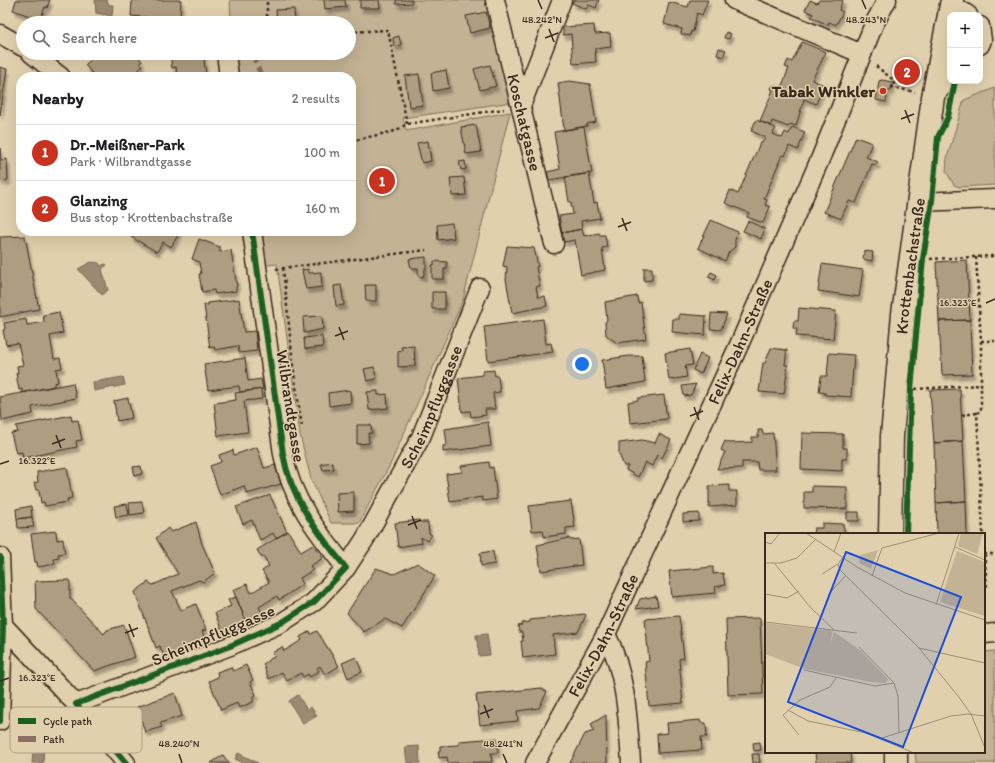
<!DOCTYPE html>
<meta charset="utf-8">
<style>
:root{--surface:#fff;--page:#f2f2f2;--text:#202124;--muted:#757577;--line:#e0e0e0;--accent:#c8321e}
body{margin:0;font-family:Itim,sans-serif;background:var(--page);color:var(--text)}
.controls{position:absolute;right:12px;top:12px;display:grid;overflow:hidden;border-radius:8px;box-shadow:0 4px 16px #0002}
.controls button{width:36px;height:36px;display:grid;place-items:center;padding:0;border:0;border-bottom:1px solid var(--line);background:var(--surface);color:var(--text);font:20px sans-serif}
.you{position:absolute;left:582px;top:364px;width:14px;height:14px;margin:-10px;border:3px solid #fff;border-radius:50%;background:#1a73e8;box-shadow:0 0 0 6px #1a73e833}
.badge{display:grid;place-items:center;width:26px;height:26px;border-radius:50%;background:var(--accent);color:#fff;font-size:13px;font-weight:700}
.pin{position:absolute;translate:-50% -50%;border:2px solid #fff;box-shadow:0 1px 4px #0006}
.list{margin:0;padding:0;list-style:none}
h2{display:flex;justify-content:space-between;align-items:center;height:52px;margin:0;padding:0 16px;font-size:17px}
h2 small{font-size:13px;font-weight:400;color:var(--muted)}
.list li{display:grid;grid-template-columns:26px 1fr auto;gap:12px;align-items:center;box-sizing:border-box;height:56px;padding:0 16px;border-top:1px solid var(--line)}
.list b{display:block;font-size:15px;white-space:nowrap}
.list p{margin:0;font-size:13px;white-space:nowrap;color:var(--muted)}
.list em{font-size:13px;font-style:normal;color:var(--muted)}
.icon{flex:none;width:22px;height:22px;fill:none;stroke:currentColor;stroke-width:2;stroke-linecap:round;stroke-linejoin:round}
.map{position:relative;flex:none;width:995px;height:763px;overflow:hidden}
.search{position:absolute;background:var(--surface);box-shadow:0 4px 16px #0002;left:16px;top:16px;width:340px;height:44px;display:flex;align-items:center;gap:10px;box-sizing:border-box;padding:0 14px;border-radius:22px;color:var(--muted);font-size:15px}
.panel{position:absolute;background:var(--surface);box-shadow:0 4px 16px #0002;left:16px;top:72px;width:340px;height:164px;border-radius:16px}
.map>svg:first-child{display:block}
.green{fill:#c3b293;stroke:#7f6e58}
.water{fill:#9b8a71;stroke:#756450}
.building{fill:#ae9d80;stroke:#3b2a1e;filter:url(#shadow)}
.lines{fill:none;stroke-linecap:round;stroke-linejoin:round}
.minor-casing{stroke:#3b2a1e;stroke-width:21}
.major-casing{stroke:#3b2a1e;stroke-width:25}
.path{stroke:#3b2a1e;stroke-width:2.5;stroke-dasharray:3 3;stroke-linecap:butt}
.minor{stroke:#e1d0ad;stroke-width:18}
.major{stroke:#e1d0ad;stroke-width:22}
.quiet{stroke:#8d6e63;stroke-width:5;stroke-dasharray:10 5;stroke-linecap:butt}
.cycleway-casing{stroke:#e1d0ad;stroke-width:8}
.cycleway{stroke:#1b5e20;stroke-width:6}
.ticks{fill:none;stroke:#3b2a1e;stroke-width:1.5}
.poi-dot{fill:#c8321e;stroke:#e1d0ad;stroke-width:1.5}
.labels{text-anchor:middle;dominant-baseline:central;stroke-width:3;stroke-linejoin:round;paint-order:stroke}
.poi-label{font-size:17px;font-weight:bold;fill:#3b2a1e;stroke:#e1d0ad;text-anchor:end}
.street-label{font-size:17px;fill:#3b2a1e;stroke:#e1d0ad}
.inset-road{fill:none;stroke:#9f8e74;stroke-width:1}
.view{fill:#1d4ed8;fill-opacity:0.15;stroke:#1d4ed8;stroke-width:2}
.inset-edge{fill:none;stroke:#3b2a1e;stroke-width:2}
.key{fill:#e1d0ad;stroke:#af9e82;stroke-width:1}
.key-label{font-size:11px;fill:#3b2a1e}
.ticks-label{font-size:10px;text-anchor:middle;fill:#3b2a1e;stroke:#e1d0ad;stroke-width:3;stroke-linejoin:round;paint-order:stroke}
</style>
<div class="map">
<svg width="995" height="763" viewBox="0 0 995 763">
<defs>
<filter id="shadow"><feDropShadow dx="2.5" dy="4.5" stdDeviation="1" flood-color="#0004"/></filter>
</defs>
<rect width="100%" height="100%" fill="#e1d0ad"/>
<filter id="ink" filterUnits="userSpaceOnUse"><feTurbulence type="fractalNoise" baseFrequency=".025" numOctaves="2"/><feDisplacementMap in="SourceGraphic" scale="8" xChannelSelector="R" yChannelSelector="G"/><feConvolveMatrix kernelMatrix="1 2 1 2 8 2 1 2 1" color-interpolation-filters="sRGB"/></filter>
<g filter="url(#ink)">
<path class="green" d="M230,0H488L512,102L403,118L406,131L510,112L463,300L390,465L359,523H331L311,479L300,435L277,264L266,265L261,231H351V77H239L235,53H349V23H231Z
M995,88V185L959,187L954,185L946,171L947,158L964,100Z
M995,651V763H916L915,752H984V652Z"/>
<path class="water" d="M95,0H107L109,5H113L112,16L96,13Z
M91,262L99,263L100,266L105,264L107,265L102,269L108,290L102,295L78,269Z
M123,377L125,385L94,391L93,382Z
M487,634L490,655L479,656L476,635Z
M298,695L307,710L311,707L317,716L303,724L289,701Z
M34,742L44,743L43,763H32Z
M419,746L420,763H407L405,747Z
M238,753L258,763H243L235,759Z"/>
<path class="building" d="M16,0H50L47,8L45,7L40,20L13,10Z
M132,0H181L180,20L131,16Z
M324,0H345L346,7L325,9Z
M360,0H379L380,8H360Z
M396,0H412V3L396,4Z
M574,0H599L596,8L589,5L586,9L572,3Z
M690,0H708L702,15L697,13L693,32L691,31L690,36L681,34L682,29L664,24L669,2L688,7Z
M810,0L817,3L819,0H843L839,10L843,12L836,25L829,22L828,25L811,17L813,14L805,10Z
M294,9L295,23H277L276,10Z
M486,12L490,28L470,33L466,16Z
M594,25L595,34L610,33L611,47L595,49L596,62L573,64L571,34L563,35V27Z
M726,32L731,34L729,39L724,38Z
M399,36L401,45L394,46L393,38Z
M802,42L826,52L812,80L824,85L816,104L804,99L796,126L790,124L788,127L772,121L771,126L760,121L773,90L771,89L773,85L781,88L789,68L785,67L788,60L792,62Z
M719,48L726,50L723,57L717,55Z
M98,53H135L142,61L140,63L143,66L130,77L126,72L121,77H95L85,65Z
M170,53H203L206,74L177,77L176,67L172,68Z
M490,65L496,86L480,90L474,69Z
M0,67L7,69L0,115Z
M446,70L449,88L433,91L431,73Z
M206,74V77H187Z
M419,74L423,105L409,107L405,76Z
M882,80L892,82L891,91H888L886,102L876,100L879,81Z
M569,81L590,84L596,122L587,124V126L564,130L558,83Z
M756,120L776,128L773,134L782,138L785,132L789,134L792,127L805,132L798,150L789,146L785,156L782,155L764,199L767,200L765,205L770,207L763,223L747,217L749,213L725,203L730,190L738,194L760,143H762L765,137L751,131Z
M476,125L481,152L466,154L461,127Z
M584,127L592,173L549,180L547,172L560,169L554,132Z
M856,137L872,143L866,157L878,162L876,165L872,164L856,203L849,201L841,219L824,212Z
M428,141L431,161L422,163L417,143Z
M0,148L1,160L7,159L8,180L0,181Z
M465,161L466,169L461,170L459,162Z
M589,173L594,203L597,202L600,218L581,221L582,229L562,233L559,216L573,214L571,202H569L565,177Z
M464,177L466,195L452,196L450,178Z
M711,220L738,232L735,240V247L729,252L725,261L698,248Z
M748,221L765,229L761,239L743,231Z
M452,223L454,238L438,240L437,225Z
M582,229L584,236L599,233L600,235H605L607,247L602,248L605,270L581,275L575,240L564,242L562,233Z
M134,231H178L180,232L171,247L163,242L157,252L131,237Z
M25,236L39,309L0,317V237Z
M199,239L220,247V252L231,250L237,286L236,287V291L215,294L214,290L202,292L199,274H201L199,262L192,259Z
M507,246L534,248L538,266L536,267L540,286L536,287L538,297L545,296L547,306L512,313L506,279L507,267L503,266Z
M864,251L873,252L872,261L863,259Z
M426,257V266L423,277L418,276V268H411L409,259Z
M967,260L970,320L939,321L936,262Z
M434,261L447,262V269H444V279H432V265H434Z
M822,264L863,270L859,297L818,291Z
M644,268H652V280L644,281Z
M308,269V273L321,272L322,287L306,289L302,270Z
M711,272L717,275L715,280L708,277Z
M341,285L344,305L336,306L334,286Z
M365,285H376V301H366Z
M432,292H445V309H432Z
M637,296L638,303L641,302L646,339L617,343L606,335L605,322L607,320L605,302Z
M239,299L244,332L255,331L257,351L239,353L238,346L215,350L214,347L210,348L204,305H208V303Z
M799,308L836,311L833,339L796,336L797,329L793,328L794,321H798Z
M59,312L63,333L50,336L54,359L60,358L62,368L56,369L58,382L54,383V386L22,393V389L19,390L16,373H18L17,366L23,365L18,343L6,345L3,330L5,329L4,323L26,319L27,325L44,322L43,315Z
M711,313L727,314L721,330L710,329Z
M679,314L706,316L705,335L672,332L673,319H679Z
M322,316L323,329L304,333L303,317Z
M543,319L546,344L551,343L553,352L488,361L484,327Z
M970,320L972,374L942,375L939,321Z
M322,336L323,347L305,349L304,338Z
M414,346L415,366L398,367V351L402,350L401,347Z
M771,348L787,350L785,365H788L784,394L759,392L763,363H765Z
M690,349L693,365L685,366L687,377L669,380L665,353Z
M829,353L854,355L851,397L825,395V393L819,392L821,376H827Z
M700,354L708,358L701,374L693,370Z
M629,356H642L645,382L606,389L602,360Z
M245,358L248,381L261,379L263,389L240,392L239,386L208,390L204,364Z
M374,367L376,379L367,381L364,369Z
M494,370L495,376H498L500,392L493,393L495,409H485L486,415L471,417L470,411L462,412L458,378L483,375V371Z
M73,383L76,398L32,407L33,414L2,421L0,397Z
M696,384L691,395L684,396L682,386Z
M261,389L262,399L244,401L248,432L218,436L214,403L236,400L235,393Z
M960,389L963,441L934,443L930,390Z
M350,390L351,403L329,406L328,393Z
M378,391V395L387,394L388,408L369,410L367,392Z
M664,395L667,419L630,423L628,402L638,400V398Z
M128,398L132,418L117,421L114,401Z
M71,415L72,421L78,420L82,440L76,441L77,447L23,458L22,452L16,453L11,433L18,432L16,426Z
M488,422L491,446L443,452V446L447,445L445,429Z
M357,425H371L372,433H368L369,443L357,444Z
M758,430H762L763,434L773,433L776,470H758L757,462H742V468L717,469L725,452L721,450L725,441L730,443L752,442V437H758Z
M802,433L843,434V448H847V459H842V471L801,469Z
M659,434L671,440L662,458L657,455L652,466L645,462L638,477L626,470L628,466H624L619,454V443L642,440L655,443Z
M963,441L966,501L936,503L934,443Z
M257,447L264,468L275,465L281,484L247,494L244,486L220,495L210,466L221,462L219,455L233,450L234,455Z
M332,462L334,469L323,470L321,464Z
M489,462L490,468L493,467L497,499L483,501L482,497L450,502L446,474L462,472L461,466Z
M141,466L142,474L135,476L133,467Z
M67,467L72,498L67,499L68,502L45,506L44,502L41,503L39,490H36L34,483L38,482L37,472Z
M729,485V491H737V505L709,507V486Z
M812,486L847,487V509L804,508V492H812Z
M354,492V511L338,512L337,493Z
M270,495L287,532L276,538L273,533L260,540L252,520L243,524L236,507Z
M571,501L575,527L566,528V534L544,537L543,530L532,531L529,506Z
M966,501L967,534H937L936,503Z
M142,502L144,513L130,515L129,503Z
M127,504L129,515L116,517L114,506Z
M31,506L32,517L17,519L16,509Z
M847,512H859V521H847Z
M699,513V521L683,522V514Z
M32,517L34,527L18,528L17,519Z
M419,520L420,522H428L429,533L432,535L427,541L421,537L422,543L398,547L395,523Z
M196,522L202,544L215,573L203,582L199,580L172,591L181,610L196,604L206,630L202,631L207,644L165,660L160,646L156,648L135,592L148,582L153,585L178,574L156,538L168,528L171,532Z
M822,523L843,524L845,534H813L814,528H822Z
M56,531L57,540L63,539L65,553L58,554L59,558L54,559L55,564L38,567L37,562H35L31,534Z
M288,531L301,552L313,545L323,558L310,566L313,570L300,578L303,584L279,600L277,596L259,607L265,619L248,626L233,590L247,584L251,593L269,582L262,571L269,566L264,557H261L257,550Z
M569,538L570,540L579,539L582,565L541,571L537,545Z
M493,551L495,564L481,566L480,553Z
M418,563L435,576L402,628L385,619L364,632L347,613L376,568L394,574Z
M713,567V574L723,573L725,585L715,587L716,593L672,597L669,571Z
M70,580V598L104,634L107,630L124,625L135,657L94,671L36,609L35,581Z
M656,596L658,606L636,609L640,599Z
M236,597L248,626L224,636L215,613L231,606L228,600Z
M584,614L586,615L578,632L553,635L555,654L523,658L521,641H523L522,632H519L518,626L522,625V623L530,622V620Z
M679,616L684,658L679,659L683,703L649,706L645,662L649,661L645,619Z
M760,618L763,694L728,695L726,619Z
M310,631L311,634L317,631L339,666L325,675L320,666L317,668L319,671L310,677L308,674L303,677L301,673L287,681L282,672L269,679L263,664L275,656L272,653L282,647L284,651L302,640L300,637Z
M356,657L362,672L348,678L342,663Z
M246,665L253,680L250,682L256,695L253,696V702L239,708L237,703L221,710L209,681L218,677L217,672L231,667L233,671Z
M541,688L547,692L539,708L517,711L518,721L480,725L476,695Z
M175,693L182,716L160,723L162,727L145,732L137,707Z
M606,715L607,763H570L585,734L594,731L591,724Z
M700,720L701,723H706L707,737H701L702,750L658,753L657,734L668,733L667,723Z
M497,738L498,753H491L492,762L448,763L447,757L439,758L438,751H440V746L459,745V741Z
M760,742L761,750L754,751L753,743Z
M815,752H850L851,763H816Z
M752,754H759L760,763H753Z
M223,755L229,763H211Z"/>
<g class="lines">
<defs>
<g id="minor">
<path id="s1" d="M495,0L554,244"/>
<path d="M734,0L862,54"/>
<path d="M950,7L962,11L968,15"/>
<path d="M980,26L982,40L980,45"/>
<path d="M0,34L23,47"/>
<path d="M31,53L61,77"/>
<path d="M226,53L229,77"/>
<path d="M933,97L950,78"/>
<path d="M521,106L562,0"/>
<path d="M918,202L995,199"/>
<path d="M252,231L283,454C291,499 318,533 346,568"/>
<path d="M0,557L3,625L0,721"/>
<path d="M3,625L76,704L126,763"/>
<path d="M606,634C626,673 628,719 631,763"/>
<path d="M984,634L995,633"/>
<path id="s2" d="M76,704L230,646L281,623L314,602L346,568L365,539L421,437L480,288"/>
<path id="s3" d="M535,763L606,634L739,345L821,157L874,24L887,0"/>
</g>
<g id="major">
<path id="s4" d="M890,534L892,436L903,314L933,97L952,0"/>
<path d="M896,752V763"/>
</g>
</defs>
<use href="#minor" class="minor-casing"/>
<use href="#major" class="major-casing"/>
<path class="path" d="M267,23V0
M349,32L388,30L407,124
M876,66L892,79L896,88
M891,87L915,92
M351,141L395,131L407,124L504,109
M976,257L981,341V411L977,413L983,534
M930,259L995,256
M283,268L294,373L302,427
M276,269L426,250
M981,341H995
M915,389L981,385
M962,415L977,413
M984,548L987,589
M984,554H995"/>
<use href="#minor" class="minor"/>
<use href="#major" class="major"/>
<path class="quiet" d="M254,53L256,64L262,77"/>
<defs>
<path id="cycleway" d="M906,534L911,389L923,259L932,201L938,137L948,117L955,81
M0,557L3,625L0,721
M126,763L76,704L230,646L281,623L314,602L346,568C318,533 291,499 283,454L252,231"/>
</defs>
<use href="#cycleway" class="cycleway-casing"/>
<use href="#cycleway" class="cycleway"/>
</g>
</g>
<path class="ticks" d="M538,0L542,9M862,0L866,9M549,29L554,42M545,38L558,33M905,110L910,123M901,119L914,114M622,218L627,231M618,227L631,222M986,303L995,299M339,327L344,340M335,336L348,331M694,407L699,420M690,416L703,411M56,435L61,448M52,444L65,439M0,464L9,461M412,516L417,529M408,525L421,520M129,624L134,637M125,633L138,628M0,681L9,678M484,705L489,718M480,714L493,709M179,754L182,763M503,754L507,763"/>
<circle class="poi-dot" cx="883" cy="91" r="4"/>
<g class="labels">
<g class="poi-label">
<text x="875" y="91">Tabak Winkler</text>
</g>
<g class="street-label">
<text stroke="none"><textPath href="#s1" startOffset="126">Koschatgasse</textPath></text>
<text stroke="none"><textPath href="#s4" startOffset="269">Krottenbachstraße</textPath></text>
<text stroke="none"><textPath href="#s3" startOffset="469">Felix-Dahn-Straße</textPath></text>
<text transform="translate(291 406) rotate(81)">Wilbrandtgasse</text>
<text stroke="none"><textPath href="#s2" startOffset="489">Scheimpfluggasse</textPath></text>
<text transform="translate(213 635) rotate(-23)">Scheimpfluggasse</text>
<text stroke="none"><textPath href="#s3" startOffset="145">Felix-Dahn-Straße</textPath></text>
</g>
</g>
<g transform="translate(765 533)">
<rect width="220" height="220" fill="#e1d0ad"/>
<path d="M196,0H218L212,21L193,13ZM113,17L106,36L94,30L95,22ZM192,18L220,29V83L175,69ZM0,90L68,98L64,116L69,99L95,117L123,146L121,150L106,149L40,136L0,121Z" fill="#c3b293"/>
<path class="inset-road" d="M41,0L92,34L140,60L220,87M0,9L6,11L15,0M190,14L220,27M69,19L76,0M77,25L73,31L75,37L154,115L193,163L206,181L220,215M0,30H16L32,25L50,7M10,31L46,75L69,97M57,41L73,31M107,43L117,15L174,0M0,61L22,65L34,58M63,62L81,42M171,72L194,0M0,89L92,100M94,114L129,150L133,163L134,199M154,115L220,130M39,137L110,153L129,150M23,177L43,188L101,200L149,220M34,202L18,182L35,167L65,154L71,145M117,205L186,183L203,181L220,183"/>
<path class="view" d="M81,19L196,64L138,214L23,169Z"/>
<rect width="220" height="220" class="inset-edge"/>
</g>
<rect x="10" y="707" width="132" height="46" rx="6" class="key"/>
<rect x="18" y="718" width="18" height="6" fill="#1b5e20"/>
<rect x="18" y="736" width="18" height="6" fill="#8d6e63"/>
<g class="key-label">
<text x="43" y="725">Cycle path</text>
<text x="43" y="743">Path</text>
</g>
<g class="ticks-label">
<text x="866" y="23">48.243°N</text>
<text x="542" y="23">48.242°N</text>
<text x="958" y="306">16.323°E</text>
<text x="37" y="464">16.322°E</text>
<text x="37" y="681">16.323°E</text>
<text x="179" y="747">48.240°N</text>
<text x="503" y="747">48.241°N</text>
</g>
</svg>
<div class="controls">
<button>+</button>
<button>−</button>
</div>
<div class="you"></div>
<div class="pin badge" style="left:382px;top:181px">1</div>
<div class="pin badge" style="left:907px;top:72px">2</div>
<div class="search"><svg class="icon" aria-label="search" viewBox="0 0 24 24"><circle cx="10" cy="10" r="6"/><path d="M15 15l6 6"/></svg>Search here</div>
<section class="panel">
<h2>Nearby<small>2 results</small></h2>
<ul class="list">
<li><span class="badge">1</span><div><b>Dr.-Meißner-Park</b><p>Park · Wilbrandtgasse</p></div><em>100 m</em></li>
<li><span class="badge">2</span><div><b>Glanzing</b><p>Bus stop · Krottenbachstraße</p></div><em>160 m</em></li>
</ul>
</section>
</div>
